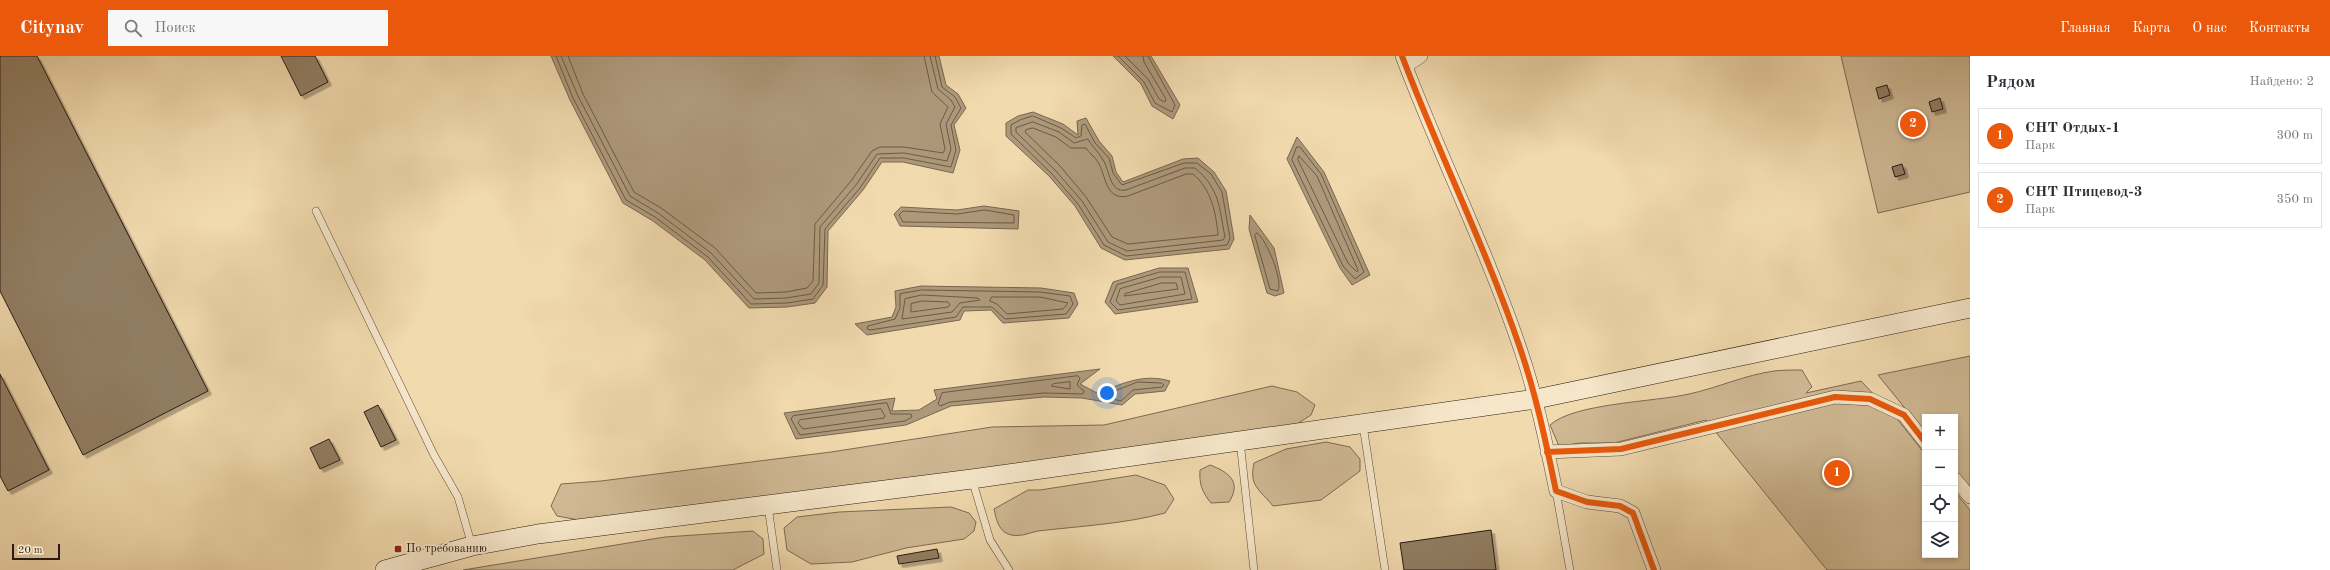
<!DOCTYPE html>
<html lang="ru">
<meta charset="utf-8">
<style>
:root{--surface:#fff;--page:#f7f7f7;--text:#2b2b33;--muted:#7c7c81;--line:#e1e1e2;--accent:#ea580c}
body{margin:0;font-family:"Old Standard TT",serif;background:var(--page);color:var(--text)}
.controls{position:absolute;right:12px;bottom:12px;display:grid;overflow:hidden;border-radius:0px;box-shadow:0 2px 6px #0003}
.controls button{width:36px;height:36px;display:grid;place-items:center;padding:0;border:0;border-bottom:1px solid var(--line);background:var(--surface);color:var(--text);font:20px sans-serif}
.scale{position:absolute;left:12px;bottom:10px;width:48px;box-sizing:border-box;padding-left:4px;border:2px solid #291a14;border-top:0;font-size:11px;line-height:14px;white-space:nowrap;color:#291a14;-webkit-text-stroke:3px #f6e7ca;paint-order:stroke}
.you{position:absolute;left:1107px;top:337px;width:14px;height:14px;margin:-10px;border:3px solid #fff;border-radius:50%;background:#1a73e8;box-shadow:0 0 0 6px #1a73e833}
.badge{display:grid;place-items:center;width:26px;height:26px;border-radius:50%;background:var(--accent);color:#fff;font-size:13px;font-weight:700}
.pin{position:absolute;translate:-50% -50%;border:2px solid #fff;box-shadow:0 1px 4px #0006}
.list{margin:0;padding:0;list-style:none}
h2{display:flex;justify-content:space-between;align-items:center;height:52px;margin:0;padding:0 16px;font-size:17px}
h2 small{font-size:13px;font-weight:400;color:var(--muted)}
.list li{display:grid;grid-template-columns:26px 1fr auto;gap:12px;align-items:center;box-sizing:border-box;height:56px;margin:0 8px 8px;padding:0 8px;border:1px solid var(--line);border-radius:0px}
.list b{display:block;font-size:15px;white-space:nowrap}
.list p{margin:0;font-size:13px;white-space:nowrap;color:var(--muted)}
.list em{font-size:13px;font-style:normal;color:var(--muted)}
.icon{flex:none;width:22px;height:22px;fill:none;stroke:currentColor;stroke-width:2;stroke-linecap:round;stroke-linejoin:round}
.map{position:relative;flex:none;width:1970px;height:514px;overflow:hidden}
header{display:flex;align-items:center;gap:24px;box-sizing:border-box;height:56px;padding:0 20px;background:var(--accent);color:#fff}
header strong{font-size:19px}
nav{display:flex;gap:22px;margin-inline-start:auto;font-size:14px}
.search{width:280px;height:36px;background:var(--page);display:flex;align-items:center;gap:10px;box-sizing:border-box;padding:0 14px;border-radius:0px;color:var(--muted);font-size:15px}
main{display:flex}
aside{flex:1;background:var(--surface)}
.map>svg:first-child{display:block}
.green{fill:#cfb994;stroke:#7c6a54}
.water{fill:#ad997a;stroke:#786651}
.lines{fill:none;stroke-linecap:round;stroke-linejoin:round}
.shore{stroke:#6b5a47;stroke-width:1}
.building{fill:#917e64;stroke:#291a14;filter:url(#shadow)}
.service-casing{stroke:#5b4a3a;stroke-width:8}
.minor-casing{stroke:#5b4a3a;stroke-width:14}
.secondary-casing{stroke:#291a14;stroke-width:20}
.service{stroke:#f6e7ca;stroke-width:7}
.minor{stroke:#f6e7ca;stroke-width:13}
.secondary{stroke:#f6e7ca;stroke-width:19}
.cycleway-casing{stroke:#f6e7ca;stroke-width:8}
.cycleway{stroke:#e8590c;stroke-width:6}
.poi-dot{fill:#8f2418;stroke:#f6e7ca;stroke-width:1.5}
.labels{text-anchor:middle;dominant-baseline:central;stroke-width:3.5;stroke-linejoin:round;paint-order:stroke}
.poi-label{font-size:12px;fill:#291a14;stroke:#f6e7ca;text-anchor:start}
</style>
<header>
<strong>Citynav</strong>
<div class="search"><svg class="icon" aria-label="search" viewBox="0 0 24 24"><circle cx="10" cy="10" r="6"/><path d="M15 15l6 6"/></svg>Поиск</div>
<nav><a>Главная</a><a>Карта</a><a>О нас</a><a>Контакты</a></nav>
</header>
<main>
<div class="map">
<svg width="1970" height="514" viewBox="0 0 1970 514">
<defs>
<filter id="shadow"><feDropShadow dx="3.5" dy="3.5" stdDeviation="0" flood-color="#0004"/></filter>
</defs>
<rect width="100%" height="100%" fill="#f1daae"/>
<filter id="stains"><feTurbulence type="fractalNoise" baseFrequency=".005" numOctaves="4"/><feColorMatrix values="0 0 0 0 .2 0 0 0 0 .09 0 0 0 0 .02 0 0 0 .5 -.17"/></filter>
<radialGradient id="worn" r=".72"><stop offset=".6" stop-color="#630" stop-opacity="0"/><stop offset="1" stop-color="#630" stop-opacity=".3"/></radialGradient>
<path class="green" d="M1841,0H1970V136L1878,157Z
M1970,300V432L1955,414V361H1925V377L1878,319Z
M1802,314L1812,331L1806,337L1861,325L1898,364L1925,398V499H1955V436L1970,454V514H1827L1706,364L1614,387H1580L1559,390L1550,369C1574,347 1655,346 1689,338C1717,332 1745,319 1774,315C1783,314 1793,314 1802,314Z
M1272,330L1297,336L1315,349L1311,359L1294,370L1096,399L579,464L557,460L551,450L561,428L601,425L831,396L992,371L1104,369Z
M1326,386L1350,391L1360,403V415L1321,444L1273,450C1259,433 1249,430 1254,407L1286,393Z
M1210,409C1229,416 1242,426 1229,446L1211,447C1202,436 1199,428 1200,414Z
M1136,419L1165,429L1174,443L1165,457C1124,468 1081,470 1038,475C1028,477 1019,482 1008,478C998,474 996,462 994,453L1028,434H1040Z
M951,451L969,457L976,466L974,475L964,483L906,492L852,506L811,508L787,494L784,472L797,461L839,456Z
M753,475L763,483L764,498L733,514H463L665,481Z"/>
<path class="water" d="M551,0H939L946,29L958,38L966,52L954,69L960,94L953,117L903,106H882L863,134L828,175L827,231L815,247L787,251L749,252L705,204L653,165L623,147L570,44Z
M1113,0H1151L1180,49L1173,63L1152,50L1141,28Z
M1033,56L1063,68L1078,79L1077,65L1086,62L1099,85L1112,100L1116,116L1123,126L1183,103L1198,102L1214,116L1226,135L1234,183L1229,193L1125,204L1101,192L1075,150L1049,120L1006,80V67L1018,60Z
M1297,81L1324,116L1370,219L1352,229L1340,212L1287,103Z
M984,150L1019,155L1018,173L900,170L894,158L901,151L957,154Z
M1250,159L1274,192L1284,237L1275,240L1267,237L1249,173Z
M1159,212H1188L1198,246L1115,258L1105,246L1113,226Z
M921,230L1041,232L1074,237L1078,248L1069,262L1003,267L991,254L964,255L960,264L867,279L855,268L892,261L896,251L895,235Z
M1100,313L1080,328L1097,337C1122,328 1143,317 1170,325L1165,335L1135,338L1122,349L1082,342L1044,341L951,350L906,369L796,383L784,357L895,342L892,355L919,354L937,343L934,334Z"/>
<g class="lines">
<path class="shore" d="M556,0L573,42L626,144L655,161L708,201L751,248L787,247L813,243L823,229L825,173L860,132L880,102H904L951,111L956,94L951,69L961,52L955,41L942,31L935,0
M561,0L578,40L630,140L658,157L711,197L754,243L786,242L811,238L819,227L820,171L856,129L877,98L904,97L947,105L951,93L946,68L955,51L951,44L938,33L930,0
M568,0L583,38L634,136L661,152L715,192L756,237L786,236L807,232L813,225L815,168L851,125L872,95L880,91H904L943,97L945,93L940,68L948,51L932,36L924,0
M1118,0L1144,26L1155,47L1172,56L1175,49L1148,0
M1125,0L1148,23L1159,43L1165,46L1166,43L1144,6L1143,0
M1033,60L1061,72L1076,82L1081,80L1082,69L1085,68L1095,87L1109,102L1113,117L1122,129L1184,107H1197L1211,118L1222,136L1230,182L1227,189L1126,200L1104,189L1078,148L1052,118L1011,78V69L1020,64Z
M1033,66L1059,76L1074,87L1088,83C1092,91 1099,96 1103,104C1110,114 1109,137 1126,134L1185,112H1195C1220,133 1219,151 1225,181L1223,184L1127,195L1108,186L1082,145L1055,114L1016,76V72Z
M1033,72L1056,81L1071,92H1086C1089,97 1095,101 1098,106C1106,119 1105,145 1128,140L1186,118H1193C1211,133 1216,156 1218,179L1128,188L1112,181L1086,141L1060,110L1025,76L1026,74Z
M1297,91H1300L1321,118L1364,216L1355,223L1343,210L1292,104Z
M1299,100L1317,120L1358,214L1357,216L1348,207L1298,104Z
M985,154L1014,159V167L903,166L899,159L903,155L957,158Z
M1257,177C1267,184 1283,224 1278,235L1270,233L1255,180Z
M1160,216H1185L1192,243L1118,254L1110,246L1117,229Z
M1161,221H1181L1185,238L1120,249L1116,245L1120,233Z
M1162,227H1176L1178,233L1124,240L1125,238Z
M922,234L1040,236L1070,240L1073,248L1066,258L1005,263L992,251H963L956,261L870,274L867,273L868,270L895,263L900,252V238Z
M922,239L978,242L980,244L960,247L952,256L902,263L905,243Z
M992,241H1040L1068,247L1063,253L1007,258L997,248L990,245Z
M922,245L948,246L950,249L948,251L911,256V248Z
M1078,320L1080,322L1077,329L1084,335L1083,338L1044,337L950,346L940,350L938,348L942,337Z
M1070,326V333L1051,330L1053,328Z
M1138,326L1161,327L1164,329L1162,331L1133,334L1121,345L1104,341L1105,339Z
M887,347L891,358H911L912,361L905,365L800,379L791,363L793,360Z
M881,353L885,360L884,362L803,373L798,367L800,364Z"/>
</g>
<path class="building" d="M0,0H37L208,335L83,399L0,235Z
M281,0H315L328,26L301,40Z
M1887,29L1890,39L1879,43L1876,32Z
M1940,42L1943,53L1932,56L1929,46Z
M1902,108L1905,118L1895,121L1892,111Z
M0,318L49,414L8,435L0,420Z
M378,349L396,384L381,391L364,356Z
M329,383L340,404L320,413L310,392Z
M1491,474L1496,514H1404L1400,487Z
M937,493L939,502L899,508L897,500Z"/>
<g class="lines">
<defs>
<path id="service" d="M316,155L434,399L458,441L472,490
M1363,369L1385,514
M1240,385L1254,514
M972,423L990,484L1009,514
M1556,435L1570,514
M768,450L777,514"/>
<path id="minor" d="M1402,0C1439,98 1486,192 1520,292C1536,338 1546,387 1556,435L1587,446L1620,450L1633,457L1654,514
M1406,10L1421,0
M1547,396L1621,393L1835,341L1870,343L1904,359L1925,386
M1955,423L1970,441"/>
<path id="secondary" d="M385,514L472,490L538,478L972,423L1536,343L1970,252"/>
</defs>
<use href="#service" class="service-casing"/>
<use href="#minor" class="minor-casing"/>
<use href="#secondary" class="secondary-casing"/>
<use href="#service" class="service"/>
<use href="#minor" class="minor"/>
<use href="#secondary" class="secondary"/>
<defs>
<path id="cycleway" d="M1402,0C1439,98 1486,192 1520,292C1536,338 1546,387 1556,435L1587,446L1620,450L1633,457L1654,514
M1547,396L1621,393L1835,341L1870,343L1904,359L1925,386"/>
</defs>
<use href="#cycleway" class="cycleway-casing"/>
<use href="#cycleway" class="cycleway"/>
</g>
<rect class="poi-dot" x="394" y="489" width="8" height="8" rx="2"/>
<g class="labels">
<g class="poi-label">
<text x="406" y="493">По требованию</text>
</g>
</g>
<rect width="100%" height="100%" filter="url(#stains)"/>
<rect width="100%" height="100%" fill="url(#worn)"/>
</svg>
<div class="controls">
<button>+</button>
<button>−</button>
<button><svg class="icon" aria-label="locate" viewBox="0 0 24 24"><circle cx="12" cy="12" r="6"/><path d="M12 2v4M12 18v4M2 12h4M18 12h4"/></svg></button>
<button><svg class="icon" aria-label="layers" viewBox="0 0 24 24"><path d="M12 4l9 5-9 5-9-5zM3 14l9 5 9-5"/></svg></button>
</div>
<div class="scale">20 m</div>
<div class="you"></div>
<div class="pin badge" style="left:1837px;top:417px">1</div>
<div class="pin badge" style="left:1913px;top:68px">2</div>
</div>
<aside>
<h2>Рядом<small>Найдено: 2</small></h2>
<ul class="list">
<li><span class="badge">1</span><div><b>СНТ Отдых-1</b><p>Парк</p></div><em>300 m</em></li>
<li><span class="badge">2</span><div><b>СНТ Птицевод-3</b><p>Парк</p></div><em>350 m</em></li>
</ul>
</aside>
</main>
